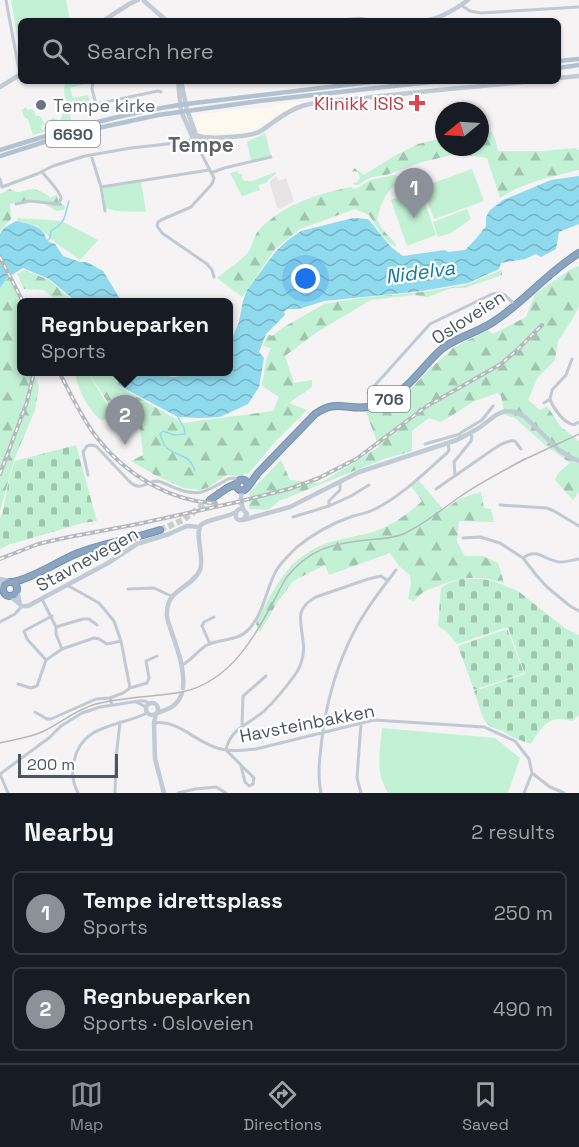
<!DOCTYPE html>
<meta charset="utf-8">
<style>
:root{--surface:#171b24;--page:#242831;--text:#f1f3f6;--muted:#9ea1a6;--line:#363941;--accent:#8c9099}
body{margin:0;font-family:"Space Grotesk",sans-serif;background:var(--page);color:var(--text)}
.compass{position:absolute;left:435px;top:102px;width:54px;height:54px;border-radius:50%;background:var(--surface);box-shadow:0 2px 4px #0004;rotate:252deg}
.scale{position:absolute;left:18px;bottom:15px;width:100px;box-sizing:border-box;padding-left:6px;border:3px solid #4a5661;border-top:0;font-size:16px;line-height:21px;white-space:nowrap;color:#4a5661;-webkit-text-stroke:4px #fff;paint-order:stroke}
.you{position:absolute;left:306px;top:279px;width:21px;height:21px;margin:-15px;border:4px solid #fff;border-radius:50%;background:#1a73e8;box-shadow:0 0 0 9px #1a73e833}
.badge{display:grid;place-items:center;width:39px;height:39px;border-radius:50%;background:var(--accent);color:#fff;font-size:20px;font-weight:700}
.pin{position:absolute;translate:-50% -50px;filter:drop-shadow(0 2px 3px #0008)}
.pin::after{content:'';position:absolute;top:32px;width:21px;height:18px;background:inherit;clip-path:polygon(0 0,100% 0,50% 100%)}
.popup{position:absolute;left:17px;top:298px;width:216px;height:78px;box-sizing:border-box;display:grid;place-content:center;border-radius:9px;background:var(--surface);filter:drop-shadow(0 2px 4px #0005);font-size:20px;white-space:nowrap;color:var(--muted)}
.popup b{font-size:22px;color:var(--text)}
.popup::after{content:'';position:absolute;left:50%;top:100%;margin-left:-12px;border:12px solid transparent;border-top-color:var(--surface)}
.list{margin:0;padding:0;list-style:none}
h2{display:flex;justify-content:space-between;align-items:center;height:78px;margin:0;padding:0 24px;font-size:26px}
h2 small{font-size:20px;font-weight:400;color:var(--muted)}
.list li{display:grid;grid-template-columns:39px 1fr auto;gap:18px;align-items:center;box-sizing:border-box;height:84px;margin:0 12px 12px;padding:0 12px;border:2px solid var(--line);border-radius:9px}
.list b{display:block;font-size:22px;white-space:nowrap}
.list p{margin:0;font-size:20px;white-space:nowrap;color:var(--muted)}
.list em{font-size:20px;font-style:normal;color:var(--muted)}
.icon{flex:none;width:33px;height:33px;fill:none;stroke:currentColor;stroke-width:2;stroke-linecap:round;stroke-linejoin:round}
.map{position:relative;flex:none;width:579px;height:793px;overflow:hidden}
.search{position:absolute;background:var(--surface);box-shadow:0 2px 4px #0004;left:18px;right:18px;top:18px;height:66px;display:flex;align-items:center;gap:15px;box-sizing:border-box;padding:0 21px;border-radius:9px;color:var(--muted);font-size:22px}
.sheet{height:270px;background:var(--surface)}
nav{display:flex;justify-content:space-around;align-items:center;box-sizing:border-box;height:84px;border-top:2px solid var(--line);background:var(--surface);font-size:16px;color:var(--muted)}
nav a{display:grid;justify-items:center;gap:3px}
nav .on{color:var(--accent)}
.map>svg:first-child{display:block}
.commercial{fill:#fdf9ef}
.education{fill:#e6e4e5}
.green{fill:#c3f1d5}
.forest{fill:url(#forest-firs)}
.cemetery{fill:url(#cemetery-stones)}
.water{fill:url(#water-waves)}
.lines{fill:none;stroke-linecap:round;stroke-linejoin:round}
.stream{stroke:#90daee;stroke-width:1.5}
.highway-tunnel{stroke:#caccce;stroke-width:6;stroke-dasharray:6 3;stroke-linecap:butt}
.highway-casing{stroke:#7690ad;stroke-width:8}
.street{stroke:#c1cad2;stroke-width:3}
.secondary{stroke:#c1cbd6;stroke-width:4.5}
.primary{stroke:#b3c2d1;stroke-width:4.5}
.highway{stroke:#8ba5c1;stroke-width:6}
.tram{stroke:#b5b8bd;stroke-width:1.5}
.rail-casing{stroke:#b5b8bd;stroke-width:4}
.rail{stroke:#fff;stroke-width:1.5;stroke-dasharray:4.5;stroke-linecap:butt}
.health-dot{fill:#e0444e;stroke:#fff;stroke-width:2}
.worship-dot{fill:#6b7280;stroke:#fff;stroke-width:2}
.labels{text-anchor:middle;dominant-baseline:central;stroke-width:4.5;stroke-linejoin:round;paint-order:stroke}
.shield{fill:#fff;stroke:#808990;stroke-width:1.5}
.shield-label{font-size:16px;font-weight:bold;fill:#4a5661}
.health-label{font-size:18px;fill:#be3a42;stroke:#fff;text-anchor:end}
.worship-label{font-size:18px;fill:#5b616d;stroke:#fff;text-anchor:start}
.street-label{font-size:18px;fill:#4a5661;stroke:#fff}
.water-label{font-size:20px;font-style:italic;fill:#0c7c9b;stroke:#fff}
.quarter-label{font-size:21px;font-weight:bold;fill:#5f6368;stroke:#fff}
</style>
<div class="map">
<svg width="579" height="793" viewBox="0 0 579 793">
<defs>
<pattern id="forest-firs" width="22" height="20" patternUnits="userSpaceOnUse" patternTransform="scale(1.5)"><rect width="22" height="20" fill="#c3f1d5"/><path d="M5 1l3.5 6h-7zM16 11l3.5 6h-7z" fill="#a0c6b0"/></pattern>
<pattern id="cemetery-stones" width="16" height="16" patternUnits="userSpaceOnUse" patternTransform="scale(1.5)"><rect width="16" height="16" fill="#c3f1d5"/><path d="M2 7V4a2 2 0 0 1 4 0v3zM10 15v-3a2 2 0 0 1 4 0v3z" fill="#a0c6b0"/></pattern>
<pattern id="water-waves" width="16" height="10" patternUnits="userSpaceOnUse" patternTransform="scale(1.5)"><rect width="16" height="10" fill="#90daee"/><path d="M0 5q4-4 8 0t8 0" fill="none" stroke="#78b4c4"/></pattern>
</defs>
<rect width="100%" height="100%" fill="#f5f3f3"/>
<path class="commercial" d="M299,102L300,105L279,114L277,113L274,117L257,128L248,132L201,135L199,133L196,125V119L198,115L201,114L256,108H272L273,105Z"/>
<path class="education" d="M276,176L279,181L286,178L294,201L280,209L277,207L270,184V181Z"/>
<path class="green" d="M11,0H66L70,21H21V35L17,36Z
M66,81H78L80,83L82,81H88V83L70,88L73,98L88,95L90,101H93V102L73,109L70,115L72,122L64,125V126L33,135L28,119L24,117L22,110L26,107L27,110L32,109L34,110L36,116H40L45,124L41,126L42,130L44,129V127L45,126L47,129L46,123L53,118L60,121L63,114L61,100L65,99L64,88Z
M265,133L271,156L251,161L247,142Z
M472,169L484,201L434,219L422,187Z
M237,171L239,174H242V178L244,181H253L275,172L276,174L267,181L266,183L258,185L260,190L242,196L230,173Z
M141,182L146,212L116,211L106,208L103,188Z
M420,189L436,235L407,246L391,200Z
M467,209L471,219L451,233L438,237L433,222Z
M17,218L61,221L98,240L80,260L56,243L37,226L18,221Z
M81,372H84L90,376L109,408V417L102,421C91,414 77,389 76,376Z
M382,728L495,738L520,758L508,793H388C375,772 380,752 382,728Z"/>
<path class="forest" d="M480,129C496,131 495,138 498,151H543L576,148L577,150H579V170C552,177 523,182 500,198L487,158L457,154L422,162L386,175L371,177L358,185H354L353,183L357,182L360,178L358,172L352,171L355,168L364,175L394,156L418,144L442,138L444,141V147H480Z
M394,175L403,177C400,183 394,185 389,191C383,198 379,210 377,219L382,229L396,244V247L389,243L380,232L369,215L355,209L300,229L275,249L242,297L217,278C225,271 244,259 249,251C253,244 254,235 259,230C284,204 317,194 351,187L354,189L358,188L370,180Z
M10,189C20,196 24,189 33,189C40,190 46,194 51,198L57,194L58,201L65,206L64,210L56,211C36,197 33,199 10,204L11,219L0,231V194Z
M579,266V306L572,320L558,341L555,360L538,377L528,400L540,410L547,406L561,427L579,441V492L573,500L555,480L559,472L570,463L544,444L515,418L505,415L501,396L497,393L475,401L441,422L429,418L412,431V451L384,459L279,501L268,510L249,509L250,492L281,460L290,480L320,483L379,447L366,412L388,405L407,393L429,370L453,348L488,330L493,334L526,317L535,294L571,269Z
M24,270L49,280L72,300L73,302H58L44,290L24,289L17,274Z
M502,270V275L465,288H452L427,297L414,295L371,300L317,332L285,356L294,383L312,380V387L289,403L307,410L276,441L249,473L240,476L227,475L207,488L199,490L183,488L155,475L131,461L143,455L140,429L131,423C124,424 116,426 110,423V410L107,401L88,372H111L120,387L183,423L273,411L279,397L262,386L266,360L271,348L263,346L268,334L272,336L282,328L324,304L367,297L422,292L465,285Z
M9,277L21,304V372H33L39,386L35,410L14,460L0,511V286Z
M419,481L444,510L461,498L481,492L484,508L491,509L494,522L459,521L457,542L465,556H483L498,563L504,583C479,575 463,576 438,586C427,590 422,591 414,601L408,599L411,584L410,575L399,566L390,553L329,575L325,565L293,581L277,603L260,632L256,624C270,596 284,564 314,549C334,538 355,538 376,531C394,524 408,514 422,501L411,486Z"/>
<path class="cemetery" d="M76,445L97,521L83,523L8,545L0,549V518L4,507L8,484L15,461Z
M461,579H482L493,581L518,591L566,629L579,635V715L572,721C549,714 542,726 531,744L514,738L503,731L490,727L483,718L474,691L525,674L508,627L457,644L446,631L438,626L441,588L449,583Z
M507,629L524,673L474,690L458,646Z"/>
<path class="water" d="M579,176V224L559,232L556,249L541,257L536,254L525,259L501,263L499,269L468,283L422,291L324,301L299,309H287L284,312L285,315L266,334L259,352L264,358L259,387L248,404L220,417L200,418L178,417L120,386L112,372H156L172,377L205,373L207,372H228L229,346L239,322L243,301L247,290L276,251L288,240L301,231L353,218L368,219L391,247L403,256L445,250L448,252L465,250L475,240L486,226V217L490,210L503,200L551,180Z
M16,221C30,224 44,226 47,241L55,244L63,256L80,262H87L103,271L122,302H75L73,299L49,279L23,268L7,278L0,288V234L4,228Z"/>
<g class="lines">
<path class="stream" d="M47,241L50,238L51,231C66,222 64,218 69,201
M178,417L184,428L185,434L174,435L163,431L160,434C162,439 163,445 167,448C179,458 189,453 195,471"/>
<path class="highway-tunnel" d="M160,530L183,520L210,500"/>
<defs>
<path id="highway" d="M236.5 485a5.5 5.5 0 1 1 11 0a5.5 5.5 0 1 1-11 0Z
M247,488L258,473L315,414C337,399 346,410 368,407C378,406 386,401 394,396C414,383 425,363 443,348C459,336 480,332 496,320C526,300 548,272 579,253
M210,500L227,488L236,484
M3 589a7 7 0 1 1 14 0a7 7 0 1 1-14 0Z
M13,582C36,577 56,562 78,553C104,543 133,539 160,530"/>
</defs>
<use href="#highway" class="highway-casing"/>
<path class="street" d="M6,0L18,65L21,74
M461,5L470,11L481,13L579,7
M93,81L92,89L96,104L158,91L161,92
M78,109L96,104
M199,139L200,151L214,178L212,184L191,207L161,220L158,222L157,226L162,233L207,264L212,270L214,277
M91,155L101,187L105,211
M211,173L224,168L271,157
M0,179L2,187L37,174L53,166L85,156L131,148L185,142L193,139
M101,187L209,170
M16,204L30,201L58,204C59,202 60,201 61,199C62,193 46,177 42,172
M572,359L566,375L552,390L550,399C552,406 562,420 569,423C574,426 575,424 579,422
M368,393L430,324L492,294L499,293L505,295L515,305
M544,403L550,399
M460,438V434L462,432L482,420L493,406
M425,444L460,434
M88,475L83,452L87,446L91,445L96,446L130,482C142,492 146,481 157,481C163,482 170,486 175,488C201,498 206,491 228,479L232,478L239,480
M455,475L454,462L471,441L472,437L470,433
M436,489L495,448C501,444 508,440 515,441L521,449
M500,505L547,508L554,511L579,526
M329,506L351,496L369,485
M293,517L329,506V501L340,490V482
M463,538L480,537L500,543L523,558L537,576L547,587L570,606L579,611
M523,558C537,547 545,561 560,562C566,562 573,560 579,559
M67,585L99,603L114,621L121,641L130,688L123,693L110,698L112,705
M128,589L154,588L171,596
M42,599L56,627V634L62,649
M0,622L15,614L22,606
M56,627L83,619H89L97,625
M210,644L202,626L204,622L214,617
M46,660L27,639L24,631L52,616
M182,665C192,660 198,650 207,645C221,638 238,642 249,629C264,613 266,589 276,571C281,562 290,554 297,547C313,534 333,523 353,516C361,514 368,513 375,509C402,496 425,472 447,453L449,450L448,443
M18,684L31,688L37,686L46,660L62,649L94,638L99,639L107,644L121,641
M130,688L147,683L149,678L146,661L157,656
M136,702L144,706L146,709
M35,712L47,719H51L96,699L110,698
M154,723C177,719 196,742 217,748C229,752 243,750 256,749L374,720L484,727L515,741L529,759L532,773L550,787L564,793
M242,725L243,696L266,676
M241,766L245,782L249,786L253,784L254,778L226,750C230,728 250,724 264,711C276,700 287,686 297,672C302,664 305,651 303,641C301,620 294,609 316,597L368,579L381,576L388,581
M0,774L49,738L61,726L82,713L100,707L139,701H145L150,704
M0,774L8,793
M78,793C73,783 71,772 74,761C82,723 120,727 147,713
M115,793L116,758L120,722
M178,793L195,789L216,787L226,793
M321,793C317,774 320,756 322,738C326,706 335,673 348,644C360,617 378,593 396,570
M361,793L357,778L361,723
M524,793L532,773"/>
<path class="secondary" d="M144,1L167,21
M103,21L129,4L138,0
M340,21L359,19L376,21
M423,21C439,19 456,9 468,0
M558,78L579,76
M178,81L181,111L193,138L199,141H208L214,138
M181,81L187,110L196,135C205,140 249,137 259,132C274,123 285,111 302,106C323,100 345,100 366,98C421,91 476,87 531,81
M0,87L21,74
M241,500L243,509L247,514L243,520H239L236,518V512L239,509H243
M240,503L242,491
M243,520L290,507L359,472L457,440L479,428L496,415L505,411L516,412L525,417L559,450L570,457L579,461
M0,579L8,581
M0,583L2,588
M17,591L20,604
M10,596L22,606H28L108,563L137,544L169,534L187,526L200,527
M183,688C185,667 177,649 171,630C169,624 166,618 167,612C167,589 192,588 200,570C205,558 194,534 201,525C206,519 227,518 236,512
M146 709a6 6 0 1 1 12 0a6 6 0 1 1-12 0Z
M157,713C169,709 178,706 182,693
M156,714L154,723L155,759L164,793"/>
<path class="primary" d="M558,61L579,59
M558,68L579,65
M0,150C61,131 123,113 186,104L379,81
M0,156L66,135L158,115L259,101L439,81"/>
<use href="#highway" class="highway"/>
<path class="tram" d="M517,463L579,434
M0,743C15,739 30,738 44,731C62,722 77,709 96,704C124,697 154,697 182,692C238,680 261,623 286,578C309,549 331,544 366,540C378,539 391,539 403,534C424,525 442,509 461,496C481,482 503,471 525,459"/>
<defs>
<path id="rail" d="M0,257L23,302
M59,372C71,394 82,419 98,439C125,474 171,502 216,503
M0,474L27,402L34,372
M0,559L38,544L64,538L138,524L233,503L289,489L319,478L356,459L427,406L501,364L517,350L542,325"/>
</defs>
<use href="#rail" class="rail-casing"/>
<use href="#rail" class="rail"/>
</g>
<path class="health-dot" d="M414 94h6v6h6v6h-6v6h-6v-6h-6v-6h6z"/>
<circle class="worship-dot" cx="41" cy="105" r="6"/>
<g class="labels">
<g class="shield">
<rect x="46" y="121" width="54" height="26" rx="4.5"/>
<rect x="368" y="386" width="42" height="26" rx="4.5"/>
</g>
<g class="shield-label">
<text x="73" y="134">6690</text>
<text x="389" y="399">706</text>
</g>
<g class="health-label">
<text x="404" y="103">Klinikk ISIS</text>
</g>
<g class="worship-label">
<text x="53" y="105">Tempe kirke</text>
</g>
<g class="street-label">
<text transform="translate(468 317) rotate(-33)">Osloveien</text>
<text transform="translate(87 559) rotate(-29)">Stavnevegen</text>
<text transform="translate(307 723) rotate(-11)">Havsteinbakken</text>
</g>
<g class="water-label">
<text transform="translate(420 272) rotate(-8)">Nidelva</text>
</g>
<g class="quarter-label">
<text x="201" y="144">Tempe</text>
</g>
</g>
</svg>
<svg class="compass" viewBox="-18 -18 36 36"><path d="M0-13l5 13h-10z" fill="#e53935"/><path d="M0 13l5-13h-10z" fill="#9ea1a6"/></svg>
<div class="scale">200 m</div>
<div class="you"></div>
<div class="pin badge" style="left:414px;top:218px">1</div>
<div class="pin badge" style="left:125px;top:445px">2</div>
<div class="popup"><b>Regnbueparken</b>Sports</div>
<div class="search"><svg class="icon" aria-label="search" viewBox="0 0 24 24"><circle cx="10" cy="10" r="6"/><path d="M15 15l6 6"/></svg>Search here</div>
</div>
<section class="sheet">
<h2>Nearby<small>2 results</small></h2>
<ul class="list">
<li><span class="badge">1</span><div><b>Tempe idrettsplass</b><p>Sports</p></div><em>250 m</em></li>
<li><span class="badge">2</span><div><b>Regnbueparken</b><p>Sports · Osloveien</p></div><em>490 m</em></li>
</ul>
</section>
<nav>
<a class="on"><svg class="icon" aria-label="map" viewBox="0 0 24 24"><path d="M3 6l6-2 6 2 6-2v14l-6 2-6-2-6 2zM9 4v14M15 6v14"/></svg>Map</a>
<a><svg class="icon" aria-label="directions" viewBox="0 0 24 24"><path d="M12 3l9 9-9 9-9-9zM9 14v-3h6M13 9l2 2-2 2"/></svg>Directions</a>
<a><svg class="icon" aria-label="saved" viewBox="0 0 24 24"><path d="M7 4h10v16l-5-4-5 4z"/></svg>Saved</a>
</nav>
